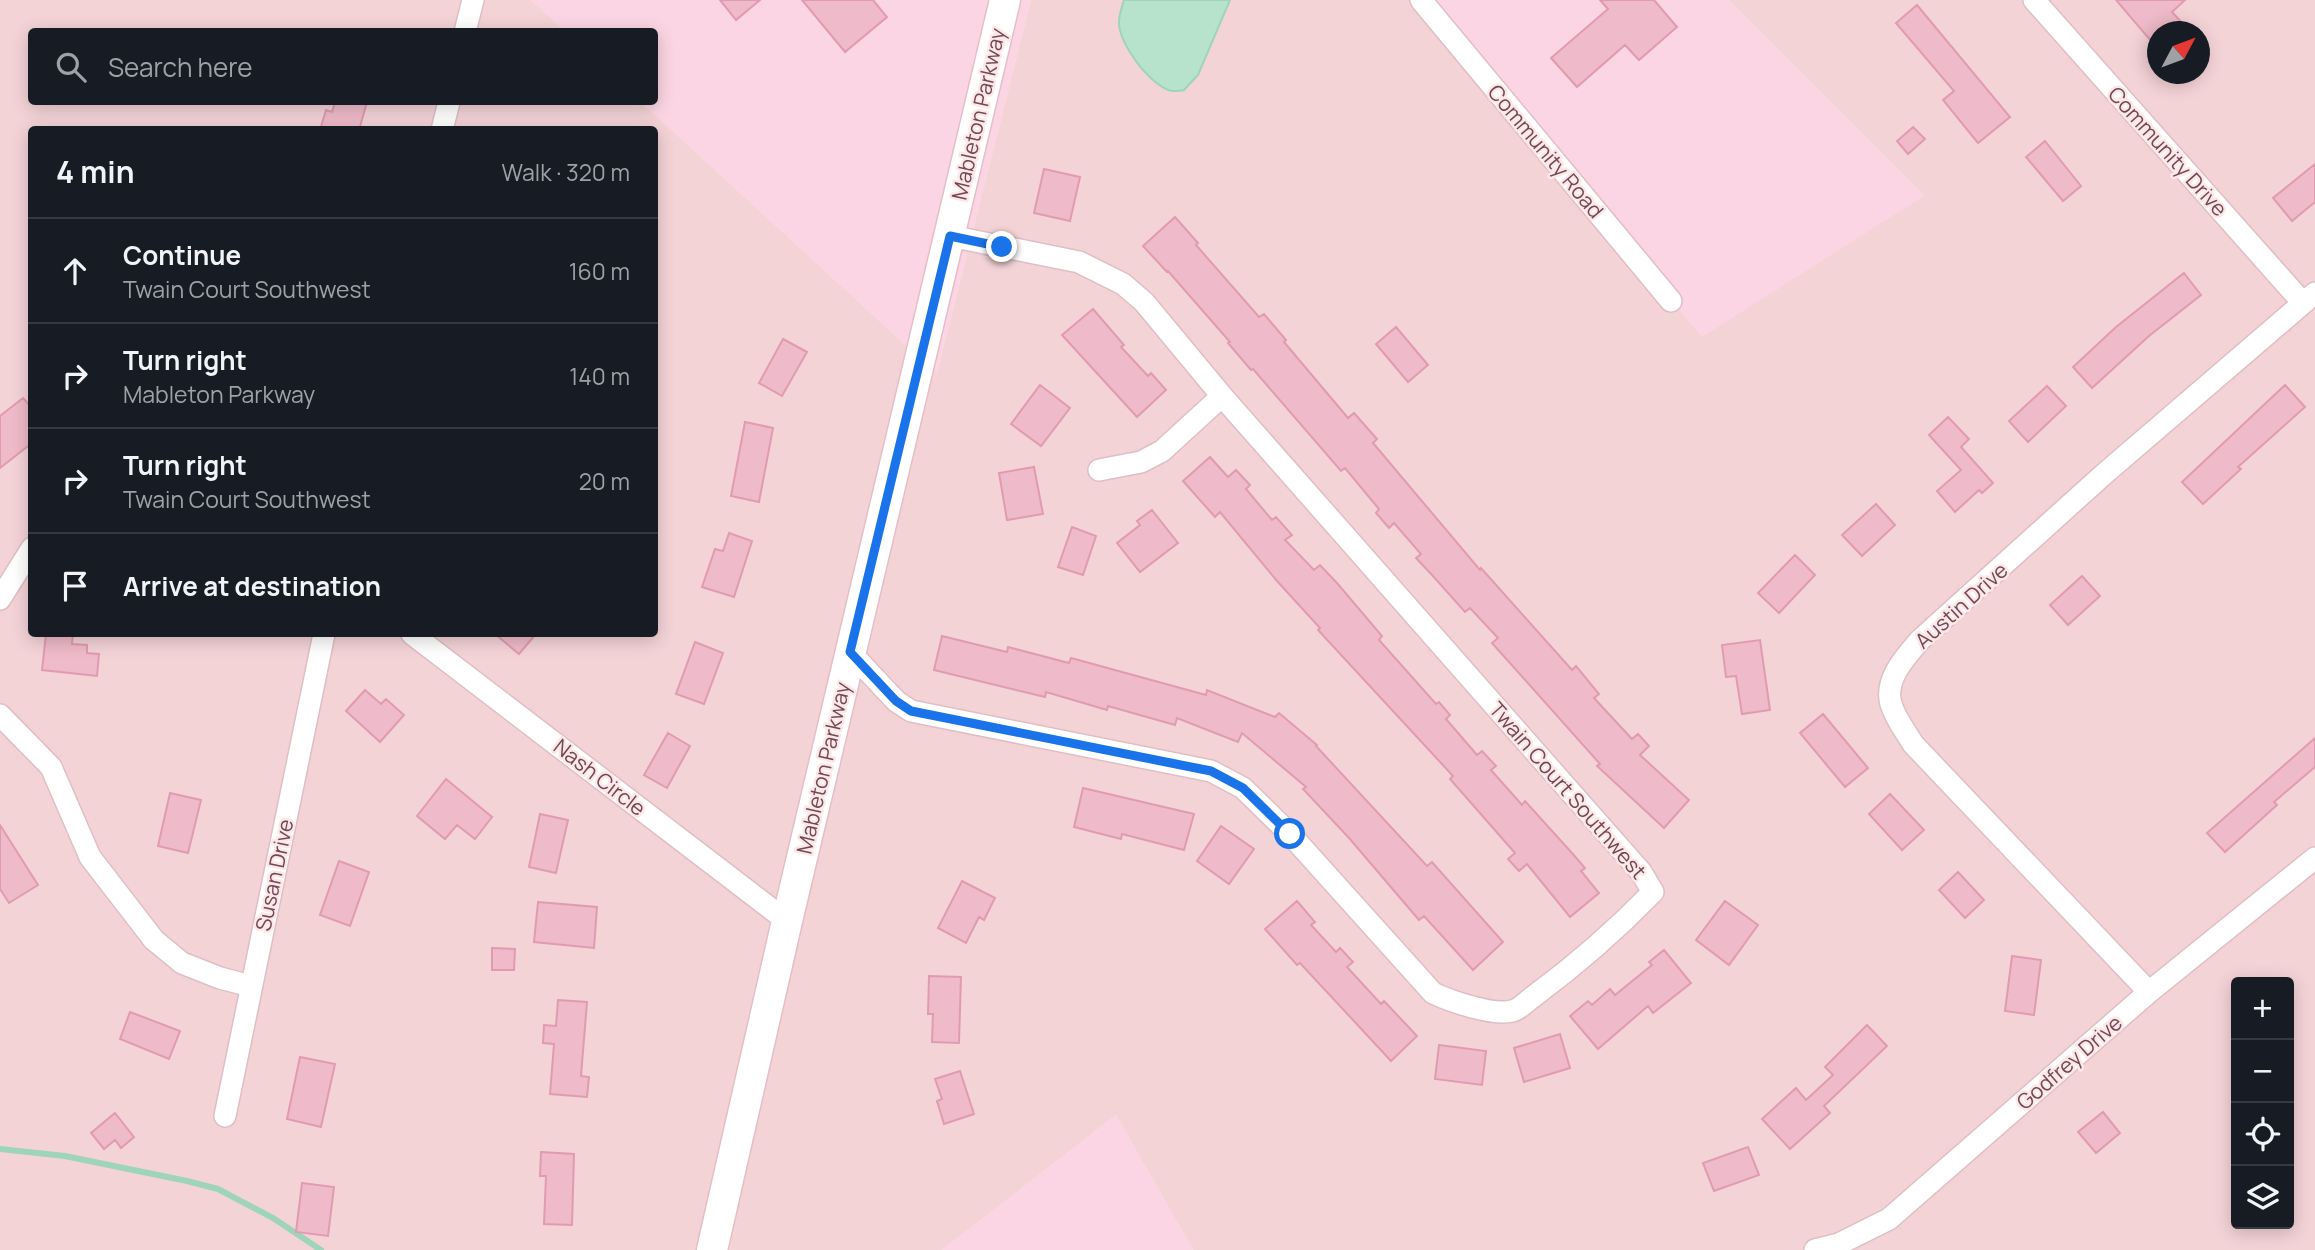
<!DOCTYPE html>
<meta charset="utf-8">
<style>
:root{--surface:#171b24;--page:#20242c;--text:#f1f3f6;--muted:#9ea1a6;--line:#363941}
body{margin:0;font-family:Manrope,sans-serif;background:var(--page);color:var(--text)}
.controls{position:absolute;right:21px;bottom:21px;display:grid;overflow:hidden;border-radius:7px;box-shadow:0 4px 18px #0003}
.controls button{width:63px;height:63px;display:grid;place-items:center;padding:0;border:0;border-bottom:2px solid var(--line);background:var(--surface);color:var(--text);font:35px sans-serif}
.compass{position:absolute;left:2147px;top:21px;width:63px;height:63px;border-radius:50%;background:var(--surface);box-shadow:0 4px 18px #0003;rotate:49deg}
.stop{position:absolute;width:21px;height:21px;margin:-16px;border:5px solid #1a73e8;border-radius:50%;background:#fff}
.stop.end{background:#1a73e8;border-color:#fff;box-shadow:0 2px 7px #0008}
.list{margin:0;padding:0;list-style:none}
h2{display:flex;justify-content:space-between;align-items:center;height:91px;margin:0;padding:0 28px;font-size:30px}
h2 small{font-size:23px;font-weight:400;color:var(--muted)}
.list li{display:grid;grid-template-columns:46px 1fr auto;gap:21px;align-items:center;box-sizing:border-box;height:105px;padding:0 28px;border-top:2px solid var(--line)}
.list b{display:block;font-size:26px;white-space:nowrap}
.list p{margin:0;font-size:23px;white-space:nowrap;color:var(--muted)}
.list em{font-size:23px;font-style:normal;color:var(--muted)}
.icon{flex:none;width:38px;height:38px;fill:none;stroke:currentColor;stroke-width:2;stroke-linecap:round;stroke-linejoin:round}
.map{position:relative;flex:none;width:2315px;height:1250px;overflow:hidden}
.search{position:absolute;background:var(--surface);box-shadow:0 4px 18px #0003;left:28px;top:28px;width:630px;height:77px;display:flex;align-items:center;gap:18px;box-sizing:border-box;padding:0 24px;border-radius:7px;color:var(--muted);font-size:26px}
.panel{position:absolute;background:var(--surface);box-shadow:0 4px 18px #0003;left:28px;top:126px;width:630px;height:511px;border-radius:7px}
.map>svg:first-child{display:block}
.residential{fill:#f4d3d7;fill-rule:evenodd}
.commercial{fill:#fbd5e3}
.water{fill:#b7e3cc;stroke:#9ed5b8;stroke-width:2}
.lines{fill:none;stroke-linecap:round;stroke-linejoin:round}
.stream{stroke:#9ed5b8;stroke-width:6}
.building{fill:#efbac9;stroke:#e19bb0;stroke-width:2}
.minor-casing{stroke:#dfbec5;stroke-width:24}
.secondary-casing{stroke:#e5bec6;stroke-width:33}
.minor{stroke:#fff;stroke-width:21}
.secondary{stroke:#fff;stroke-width:30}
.route{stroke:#1a73e8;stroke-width:9}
.labels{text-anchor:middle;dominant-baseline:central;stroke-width:5;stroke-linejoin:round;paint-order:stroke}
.street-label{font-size:21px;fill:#714956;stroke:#fee7e8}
</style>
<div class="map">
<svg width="2315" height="1250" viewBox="0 0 2315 1250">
<rect width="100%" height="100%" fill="#fbe1e3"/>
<path class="residential" d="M0,0H531L565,31L32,32V102H641L937,374L1031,0H1417L1924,196L1728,0H2315V1250H1193L1116,1115L942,1250H0ZM2158,32H2200V74H2158ZM32,130H654V634H32ZM2236,982H2289V1224H2236Z"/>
<path class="commercial" d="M531,0H1031L937,374L641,102H654V32L565,31Z
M1416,0H1728L1924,196L1702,337Z
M1116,1115L1193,1250H942Z"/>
<path class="water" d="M1124,0H1230L1198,75L1184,90C1180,91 1176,91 1172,91C1151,87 1118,43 1119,22C1119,15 1122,7 1124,0Z"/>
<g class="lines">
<path class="stream" d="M0,1149L65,1156L187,1181L218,1189L273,1218L321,1250"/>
</g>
<path class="building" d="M720,0H760L736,20Z
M802,0H873L887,17L845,52Z
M1600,0H1654L1677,27L1639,60L1625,45L1577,87L1551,58L1608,9Z
M2116,0H2185L2172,12L2183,24L2174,32H2158V49Z
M1917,5L2010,117L1978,143L1943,100L1954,91L1896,23Z
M335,102H367L359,130H320L326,110L332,112Z
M1913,127L1925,139L1908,154L1897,141Z
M2045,141L2081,186L2063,201L2026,157Z
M2315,164V202L2292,221L2273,198Z
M1044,169L1080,177L1070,221L1034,213Z
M1175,217L1198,243L1196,245L1259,317L1264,314L1286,340L1284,342L1348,418L1354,413L1377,439L1373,443L1480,570L1481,568L1572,670L1576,666L1599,694L1594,698L1632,739L1638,734L1649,746L1640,755L1689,800L1664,828L1597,766L1600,764L1492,643L1498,638L1470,608L1465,612L1432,575L1416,558L1421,554L1394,523L1389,528L1376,513L1379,509L1345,468L1341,471L1253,369L1251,370L1228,343L1230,342L1168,271L1167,272L1143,246Z
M2184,273L2201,295L2149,336L2092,388L2073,367L2116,327Z
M1093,309L1124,345L1121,347L1148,376L1151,373L1166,390L1137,417L1062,335Z
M1396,327L1428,365L1408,382L1376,344Z
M783,339L807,352L782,396L759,383Z
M1040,385L1070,408L1041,446L1011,424Z
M2285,385L2305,407L2238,467L2241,469L2203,504L2182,482Z
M2047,386L2066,406L2028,442L2009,421Z
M23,398L32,408V443L0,468V416Z
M1948,417L1969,439L1961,447L1993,483L1982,493L1979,490L1955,512L1937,491L1961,470L1929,435Z
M745,422L773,428L759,502L731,496Z
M1210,457L1228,477L1236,470L1250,485L1246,489L1272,520L1276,517L1292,535L1285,540L1314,570L1320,565L1337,583L1382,636L1379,640L1436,704L1439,702L1450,715L1446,719L1477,755L1482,751L1496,766L1491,770L1522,805L1525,801L1572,853L1585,868L1581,871L1599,893L1570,917L1527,864L1519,871L1508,859L1515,853L1450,779L1453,776L1318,630L1320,628L1277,581L1220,512L1215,517L1183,481Z
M1034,467L1043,514L1007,520L999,473Z
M1876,504L1895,525L1862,556L1842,535Z
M1152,510L1178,543L1140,572L1117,543L1140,525L1137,521Z
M1072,527L1096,536L1083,575L1058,567Z
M729,533L752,541L734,597L702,587L715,549L723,551Z
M1795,555L1815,575L1779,613L1758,593Z
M2082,576L2100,596L2068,625L2050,605Z
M46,634H73L72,644L87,645V653L99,654L97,676L42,670Z
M495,634H536L519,654Z
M942,636L1007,652L1008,647L1069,663L1071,658L1206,695L1207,690L1275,717L1279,713L1317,745L1316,746L1427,866L1432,862L1503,942L1473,970L1424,916L1419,920L1349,838L1303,789L1306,787L1242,733L1238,742L1177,718L1175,725L1108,706L1107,710L1046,692L1045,697L934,670Z
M1760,640L1770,710L1742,714L1736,676L1726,677L1722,645Z
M695,642L723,653L704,704L676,694Z
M365,690L381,704L386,699L404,715L380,742L346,711Z
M1823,714L1868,768L1845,787L1800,733Z
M668,733L690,746L667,788L644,775Z
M2315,738V767L2274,802L2277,805L2225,852L2207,833Z
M446,779L492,817L475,839L457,825L445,839L417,816Z
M1083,788L1194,814L1184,850L1122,834L1121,839L1074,827Z
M170,793L201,800L188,853L158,846Z
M1890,794L1924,830L1902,850L1869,814Z
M540,814L568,820L556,873L529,867Z
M0,825L38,885L9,903L0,889Z
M1221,826L1254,849L1229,884L1197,861Z
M339,861L369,872L350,926L320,915Z
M1958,872L1984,900L1965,918L1939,890Z
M962,881L995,898L984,920L979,917L966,943L938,928Z
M1297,901L1315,922L1311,925L1336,952L1340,948L1353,962L1347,967L1381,1004L1384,1001L1417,1036L1391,1061L1300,963L1297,965L1265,929Z
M1725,901L1758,925L1729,965L1696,940Z
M538,902L597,907L594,948L534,942Z
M492,948L515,949L514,970H492Z
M1664,950L1691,983L1653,1013L1648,1006L1598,1049L1570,1016L1588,1001L1592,1005L1610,989L1615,995L1652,965L1649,962Z
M2012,956L2041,960L2034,1015L2005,1011Z
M929,976L961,977L959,1043L932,1042L933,1014H928Z
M558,1000L587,1002L581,1076L589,1077L587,1097L550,1094L554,1044L543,1043L544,1025L556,1026Z
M130,1012L180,1031L169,1059L120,1039Z
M1867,1025L1887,1046L1824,1106L1830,1113L1790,1149L1762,1119L1796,1088L1806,1100L1833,1075L1825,1067Z
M1560,1034L1570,1068L1524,1082L1514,1048Z
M1439,1045L1486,1051L1482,1085L1435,1079Z
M300,1057L335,1064L321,1127L287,1119Z
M960,1071L974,1114L944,1124L937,1101L942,1099L935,1079Z
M2103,1112L2120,1133L2096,1153L2078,1132Z
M115,1113L134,1137L121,1148L115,1140L104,1149L91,1133Z
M1748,1147L1759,1175L1714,1191L1703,1163Z
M541,1152L574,1154L572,1225L544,1224L546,1176H540Z
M302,1183L334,1187L328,1236L296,1232Z"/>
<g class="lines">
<defs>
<path id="minor" d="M1421,0L1671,301
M2034,0L2303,303
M465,32L473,0
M442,130L449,102
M1099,470L1141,462L1162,451L1222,396
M0,599L32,548
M412,634L787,921
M850,652L896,701L911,711L1211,771L1243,788L1290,834L1433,993C1450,1001 1493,1016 1512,1011C1519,1010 1528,1000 1534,996C1576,965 1617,929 1653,892L1641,872L1222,396L1144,302L1123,284L1079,262L950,236
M0,715L51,767L90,857L154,940L182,963L220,978L251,986
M2149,992L1913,744C1906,732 1895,718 1891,704C1884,680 1905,657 1920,640L2103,475L2315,293
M225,1116L324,634
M1815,1250L1839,1244L1889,1219L2149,992L2315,858"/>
<path id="secondary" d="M712,1250L787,921L1005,0"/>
</defs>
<use href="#minor" class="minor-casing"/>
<use href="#secondary" class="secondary-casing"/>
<use href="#minor" class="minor"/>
<use href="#secondary" class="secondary"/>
</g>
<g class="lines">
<path class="route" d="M1002,247L950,236L850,652L896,701L911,711L1211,771L1243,788L1290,834"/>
</g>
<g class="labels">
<g class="street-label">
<text transform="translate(978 114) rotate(-77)">Mableton Parkway</text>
<text transform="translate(1546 151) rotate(50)">Community Road</text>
<text transform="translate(2168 151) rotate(48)">Community Drive</text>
<text transform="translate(1961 605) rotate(-42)">Austin Drive</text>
<text transform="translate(823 768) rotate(-77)">Mableton Parkway</text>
<text transform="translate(600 777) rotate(38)">Nash Circle</text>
<text transform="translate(1568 790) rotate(49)">Twain Court Southwest</text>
<text transform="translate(274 875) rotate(-78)">Susan Drive</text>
<text transform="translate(2069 1062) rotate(-41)">Godfrey Drive</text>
</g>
</g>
</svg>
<div class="controls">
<button>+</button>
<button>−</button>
<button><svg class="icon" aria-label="locate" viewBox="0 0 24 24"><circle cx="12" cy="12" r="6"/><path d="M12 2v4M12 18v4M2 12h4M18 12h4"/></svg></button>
<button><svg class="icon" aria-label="layers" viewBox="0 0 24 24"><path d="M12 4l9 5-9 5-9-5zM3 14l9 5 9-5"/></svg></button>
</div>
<svg class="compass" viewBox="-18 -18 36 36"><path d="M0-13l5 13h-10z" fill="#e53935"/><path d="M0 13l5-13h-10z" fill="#9ea1a6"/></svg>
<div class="stop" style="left:1290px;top:834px"></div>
<div class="stop end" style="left:1002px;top:247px"></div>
<div class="search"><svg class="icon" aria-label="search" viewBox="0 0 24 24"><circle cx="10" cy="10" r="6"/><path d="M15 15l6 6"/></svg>Search here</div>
<section class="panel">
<h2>4 min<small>Walk · 320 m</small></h2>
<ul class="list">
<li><svg class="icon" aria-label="ahead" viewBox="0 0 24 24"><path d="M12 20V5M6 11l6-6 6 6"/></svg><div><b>Continue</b><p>Twain Court Southwest</p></div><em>160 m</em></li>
<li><svg class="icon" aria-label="right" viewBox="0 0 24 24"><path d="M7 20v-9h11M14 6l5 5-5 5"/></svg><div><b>Turn right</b><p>Mableton Parkway</p></div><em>140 m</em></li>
<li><svg class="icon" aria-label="right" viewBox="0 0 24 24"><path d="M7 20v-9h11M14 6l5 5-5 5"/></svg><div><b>Turn right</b><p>Twain Court Southwest</p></div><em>20 m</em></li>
<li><svg class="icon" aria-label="arrive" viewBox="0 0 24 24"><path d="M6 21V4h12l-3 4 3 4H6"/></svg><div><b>Arrive at destination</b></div></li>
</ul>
</section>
</div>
